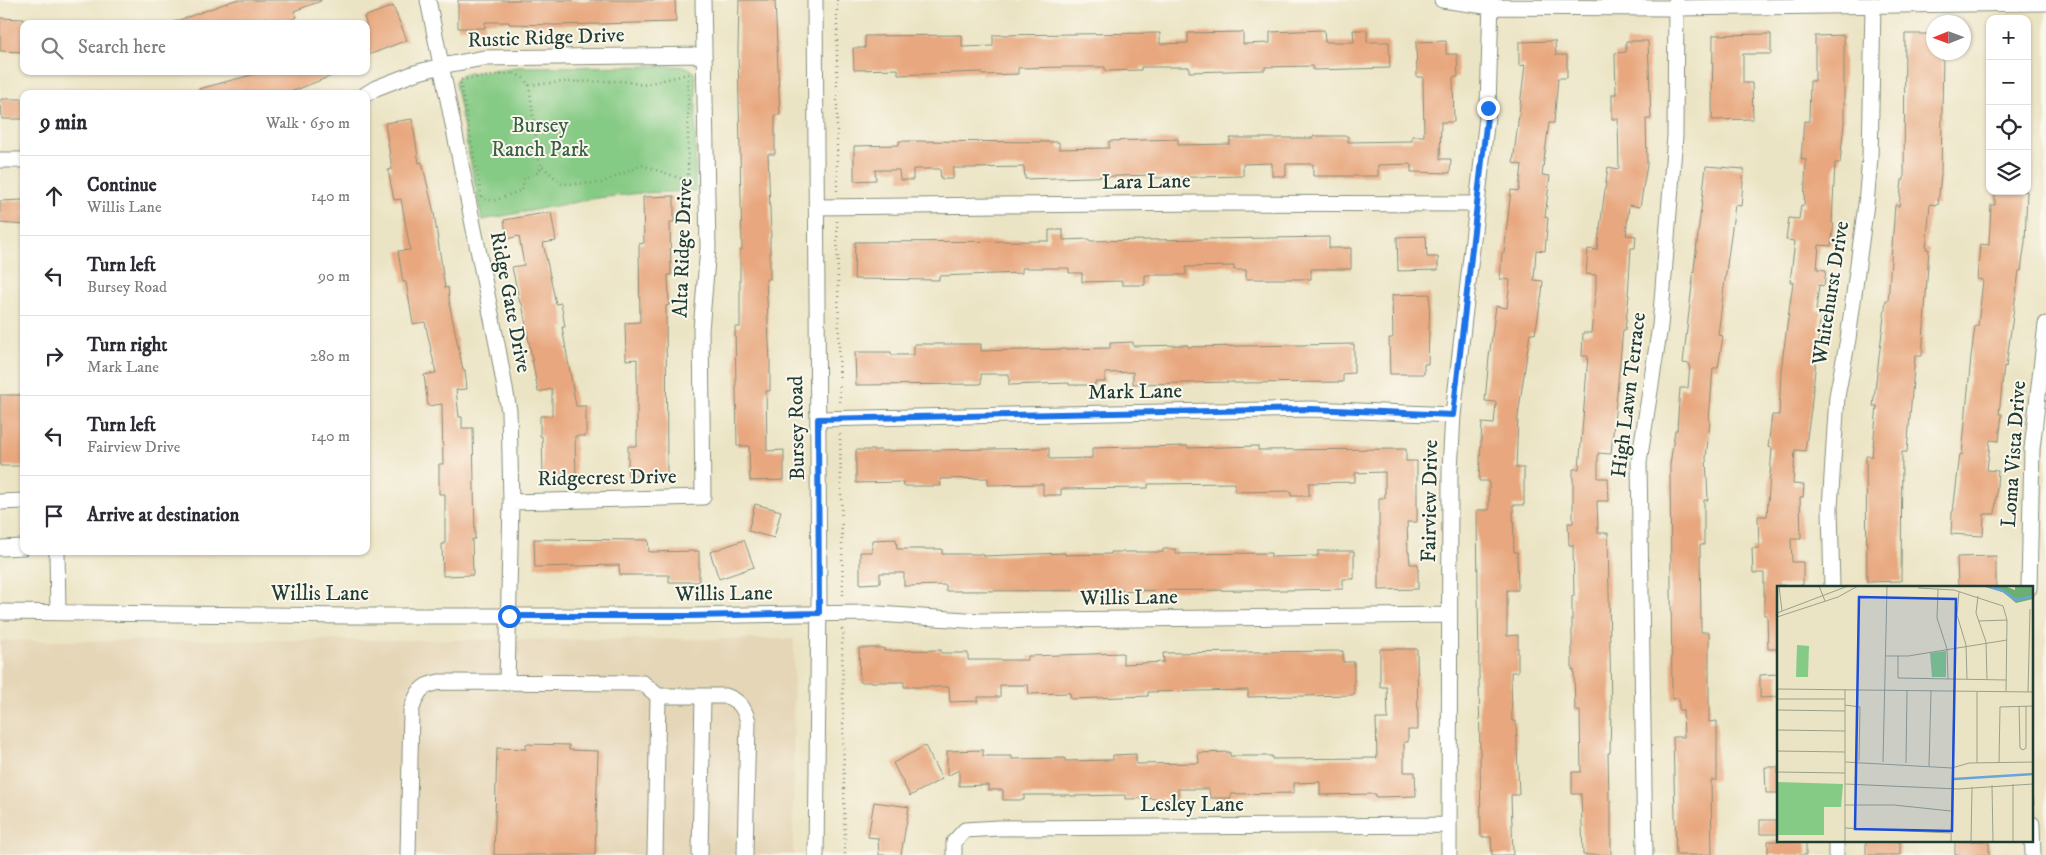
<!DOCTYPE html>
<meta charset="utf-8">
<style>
:root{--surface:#fff;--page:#f7f7f7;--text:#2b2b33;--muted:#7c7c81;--line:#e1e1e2}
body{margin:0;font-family:"IM FELL DW Pica",serif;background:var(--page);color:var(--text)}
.controls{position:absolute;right:15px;top:15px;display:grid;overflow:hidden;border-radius:10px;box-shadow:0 1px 4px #0004}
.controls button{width:45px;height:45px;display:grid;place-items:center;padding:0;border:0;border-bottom:1px solid var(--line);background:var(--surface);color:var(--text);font:25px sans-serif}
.compass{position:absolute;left:1926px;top:15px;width:45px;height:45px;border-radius:50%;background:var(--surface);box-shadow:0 1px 4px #0004;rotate:269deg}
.stop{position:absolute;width:15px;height:15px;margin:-11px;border:4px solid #1a73e8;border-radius:50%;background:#fff}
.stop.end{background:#1a73e8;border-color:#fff;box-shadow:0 1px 5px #0008}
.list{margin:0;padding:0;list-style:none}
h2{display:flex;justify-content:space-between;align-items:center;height:65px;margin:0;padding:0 20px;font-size:21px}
h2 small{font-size:16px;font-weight:400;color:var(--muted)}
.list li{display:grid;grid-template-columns:32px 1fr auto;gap:15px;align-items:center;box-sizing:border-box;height:80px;padding:0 20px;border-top:1px solid var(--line)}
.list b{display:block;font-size:19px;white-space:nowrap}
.list p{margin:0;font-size:16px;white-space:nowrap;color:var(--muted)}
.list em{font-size:16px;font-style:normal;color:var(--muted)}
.icon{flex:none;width:28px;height:28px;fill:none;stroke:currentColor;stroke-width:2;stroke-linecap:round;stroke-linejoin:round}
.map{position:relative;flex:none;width:2046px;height:855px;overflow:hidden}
.search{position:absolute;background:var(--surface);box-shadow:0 1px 4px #0004;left:20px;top:20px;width:350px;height:55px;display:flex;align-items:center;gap:12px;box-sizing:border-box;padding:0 18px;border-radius:10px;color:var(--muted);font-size:19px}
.panel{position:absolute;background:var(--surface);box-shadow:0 1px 4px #0004;left:20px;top:90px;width:350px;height:465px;border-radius:10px}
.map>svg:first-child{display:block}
.built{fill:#e5d6b7}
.green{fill:#86cb85;stroke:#52845c}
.building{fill:#e8a77e}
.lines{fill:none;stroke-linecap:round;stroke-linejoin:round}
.minor-casing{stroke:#85907c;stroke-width:17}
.path{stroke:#85907c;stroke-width:2.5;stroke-dasharray:1 4;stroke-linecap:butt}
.minor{stroke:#fff;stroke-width:15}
.route{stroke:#1a73e8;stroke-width:6}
.labels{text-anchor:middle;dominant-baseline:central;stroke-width:4;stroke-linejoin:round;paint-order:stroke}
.street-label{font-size:21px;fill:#1f3d34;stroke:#fbf7ec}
.park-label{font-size:21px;fill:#396048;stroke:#fbf7ec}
.inset-river{fill:none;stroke:#69a5da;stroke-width:2.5}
.inset-road{fill:none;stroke:#99a18a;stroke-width:1}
.view{fill:#1d4ed8;fill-opacity:0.15;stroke:#1d4ed8;stroke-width:2.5}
.inset-edge{fill:none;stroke:#1f3d34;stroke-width:2.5}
</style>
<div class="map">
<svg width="2046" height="855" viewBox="0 0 2046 855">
<rect width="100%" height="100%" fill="#fbf7ec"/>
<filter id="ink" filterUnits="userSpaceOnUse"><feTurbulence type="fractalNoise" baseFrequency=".02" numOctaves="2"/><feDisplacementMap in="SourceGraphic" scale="10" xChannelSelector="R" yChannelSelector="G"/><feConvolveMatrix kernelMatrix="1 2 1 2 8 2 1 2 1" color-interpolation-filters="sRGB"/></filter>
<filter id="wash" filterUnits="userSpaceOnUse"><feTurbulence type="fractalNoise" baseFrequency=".0096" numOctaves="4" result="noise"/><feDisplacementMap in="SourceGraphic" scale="20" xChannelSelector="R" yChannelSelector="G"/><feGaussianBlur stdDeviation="1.12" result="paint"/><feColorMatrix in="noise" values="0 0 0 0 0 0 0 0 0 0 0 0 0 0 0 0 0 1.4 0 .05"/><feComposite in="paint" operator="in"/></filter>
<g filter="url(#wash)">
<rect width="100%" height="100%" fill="#ebe4c4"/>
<path class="built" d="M794,639L793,855H0V641Z"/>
<path class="green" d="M517,67L677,66C696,67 695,72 696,90L695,191L641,193L597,198L482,220L455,83L457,78L462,74Z"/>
<g id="blocks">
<path class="building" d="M235,0H321V1L294,11L297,17L282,24H268L265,17L245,24H174V22Z
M458,0H675L676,22L556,25L509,24V22H485V28H458Z
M739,0H775L780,115H775V154H768L771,237H770V279H766L770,363V391H766L767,451L784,450V480L750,481L749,446H737L735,327H740V250H742L738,51Z
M393,6L407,40L366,56V23L364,17Z
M0,18L24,19V52L0,51Z
M1324,30L1325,42H1354L1353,30H1367V42H1389L1390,68L1313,70V66L1265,67V70L1189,72V67H1141V70L1105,71V67H1065L1018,68V74L982,75V72L898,75V69L854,70L853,48H865V36L962,35V47L993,46V35L1160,33V44L1188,43V33L1243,32V44L1270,43V32Z
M1771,34V54H1743V83H1752L1753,119L1712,120L1713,35Z
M1905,34H1934V52H1943L1941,174L1938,205L1930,204L1926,249H1929L1922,356H1915L1907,452H1902L1901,581L1867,582L1866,456H1872L1877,406H1873L1886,300L1888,301L1895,205L1899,206L1902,180H1904Z
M1844,35V123L1840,163H1835L1832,223L1834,224L1831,246L1819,245L1817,269L1826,270L1824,286L1819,285L1816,310L1821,311L1811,409L1805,451L1795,450L1793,484L1804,485L1803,497H1800L1801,539H1791L1792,562H1803V585H1778V649H1768L1767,615H1764V573H1753L1752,548H1759L1758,516H1767L1772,448L1768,447L1772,415H1779L1781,370L1793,282H1790L1795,241L1786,240L1789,218L1799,219L1801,205L1804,206L1806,160L1801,159L1804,121L1809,122L1810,81H1815V36Z
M1446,41V54H1457L1458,77H1453L1454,122H1441L1440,159H1451L1450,173L1411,172V164L1378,165V176H1313V164H1286V176H1272V163L1243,164V176L1152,178V175L1025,179L1024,167L971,168H953V179H941L940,169H913V180H900L899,170H875L876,180L854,181V146L899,145V141L1059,142V149L1109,148V141L1178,139V145L1230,144V138H1313V136H1348V142L1412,141V136H1424L1423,77H1417L1416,42Z
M1555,41L1556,55H1567V78H1558L1554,123H1549L1542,175L1550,176L1545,217L1548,218L1545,251L1536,250L1534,280L1543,281L1542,293L1535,334L1530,333L1518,416L1516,468H1524V505H1513L1514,552H1517L1518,590H1507V636L1518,635V672H1511L1512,721H1516L1519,795H1511L1513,855H1492L1491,837H1481L1477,510H1489V481H1479L1482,423L1494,424L1496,402L1485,401L1489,357L1496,306L1507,308L1510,280L1500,279L1502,253H1504L1511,190L1519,191L1522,165L1513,163L1525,65L1519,66V42Z
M1626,41H1648L1651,119H1646L1647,165L1640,207L1629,205L1626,235L1636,236L1635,248H1631L1628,295H1629L1625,330H1623L1611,454L1598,453V478H1608L1609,501H1597L1598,533H1608L1611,710L1610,753H1608L1609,801H1611V855H1583L1581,794H1572V772H1581L1580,711H1575L1574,670H1572V596H1574L1573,545H1569L1568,523H1573V469H1579L1588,356H1582L1583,333H1591L1596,288V275L1586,274L1588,249L1597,250L1608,167L1619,169L1618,119H1612V94H1616L1615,53L1626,52Z
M266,71H341V72L286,94H199V89Z
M1,99H24V119H2Z
M412,119L419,163L422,162L434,213L445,288L448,287L450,307L463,370H465L467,389L456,390L459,417H462V428H473L475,539H472L473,575L443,576L442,544H445V494H439V464H443L442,404L428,406L424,375L436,373L425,322L413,324L406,282H403L398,251L410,250L401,199L394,200L388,170L392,169L385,123Z
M1706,166L1744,169L1741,206L1735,205L1723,295L1718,335L1723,336L1718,368H1713L1709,421H1710L1706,458L1708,500H1704V545H1700L1701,632H1709V722L1717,721V780H1711L1712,855H1676L1673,737H1684L1683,710H1679V698L1672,699L1670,465L1675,430H1677L1680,388H1688L1690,364L1683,363Z
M1995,191H2027L2025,242L2021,271H2019L2006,367L2004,366L1999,414H2002L1999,441L1990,440L1989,452L1987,470L1998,471L1995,514H1984L1983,536L1951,534L1952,512H1953L1960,454L1962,455L1971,357L1975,326H1978L1983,280L1977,279L1980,244L1989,245L1991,205H1995Z
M674,196V222H670L671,275H668L669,305L666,306L667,475L628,476V446H637V359L626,360L625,323L640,322L639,244L644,243L643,197Z
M24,200V225L0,223V201Z
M551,212L556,241L543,243L556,304L561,303L565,327H562L576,406H586V436H575L576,477H543L542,436H540V416H552V389L538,392L522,303H520L512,267L524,265L519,236L507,239L504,220Z
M1049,230H1063V240L1089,239V241L1329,237V248H1351V269H1311V279H1246V270H1234V266L1186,267V275H1145V285H1122V281L1082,282V273H1069V268H1022V273L939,276V280L854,279L855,242L1049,241Z
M1426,236L1427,257H1438V270L1398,271L1397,237Z
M1430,294L1428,364H1424V374H1390L1389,338H1393L1392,295Z
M1133,342V346L1188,345V347L1354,344V373L1343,374V382L1234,383V382L1133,384V372L1105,373V382H1095V385H1069V383L1009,385V374H981V384L856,385L855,352H891V355H914V344H981V351L1110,348V343Z
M0,395H24V466H0Z
M1188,446V448L1258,446V450L1406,449V461H1417V522H1407L1408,552H1409L1410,564H1418V589L1379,590V498H1385V472L1355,473V482L1309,483V496H1291V491L1235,492V483L1148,484V488L1061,489V495H1043V484L988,485V478L940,479L941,486H903V482L856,483V450H881V451L1049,448V459L1092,458V448Z
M755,504L781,511L774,538L748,531Z
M534,539L648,540L649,552L699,551V582H669V575H620L619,565L535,567Z
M896,539L897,549H942V554H983V556L1065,553V555L1111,554V552H1163V549H1176V554L1271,553V557L1318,556V551H1354V579H1343V589L1291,590L946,591V585L904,586V573H880V583L860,584V552H872V540Z
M744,540L754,567L719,579L710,552Z
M1996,556V588H1958L1957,557Z
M859,648H884V651L941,650V653H968V660H1028V656L1123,653V664L1164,662L1163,653L1343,651V662H1354V695L1248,697V690L1148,692V696L1071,699L1070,693L1029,694L1028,685H1000V697H978V701L950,702L949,687H904V682H860Z
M1380,649H1417L1418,730H1408V742H1404V772H1415L1416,796L1376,797V794L1320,795V782L1294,783V793L1231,794V798H1210L1209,789H1178V798L1125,799V795L1071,796L1070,795H1024V800H1003V790H988V785L959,786V770L947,776V751L983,750V756H1012V759L1065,758V761L1113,760V755L1136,754V764L1199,763L1198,753L1230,752V756H1272V759L1377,758L1376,719H1388L1387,687H1380Z
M1778,674V697L1760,698V675Z
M526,744L569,745V750L598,751L595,855H494L497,748L526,749Z
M925,746L942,779L910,796L893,763Z
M1765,767H1778V793H1766Z
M874,802L909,807L901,855H879L878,838L868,837Z
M1760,820H1778V834H1760Z
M1768,841H1806V855H1768Z
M1866,841H1900V855H1866Z
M1955,841H1989V855H1955Z"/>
</g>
</g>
<g filter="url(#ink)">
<use href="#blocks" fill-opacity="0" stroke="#85907c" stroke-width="1"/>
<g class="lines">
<defs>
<path id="minor" d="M428,0L498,349L509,411L511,502L507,683
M815,0L819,599L816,855
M1442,0L1492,7L1676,8L2046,3
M366,94L376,88L415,73L441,66L484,58L704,55
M0,160H24
M817,207L1205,203L1476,204
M818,419L1311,409L1453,415
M0,502L24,501
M511,502L703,497L701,330L708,248L703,0
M0,548L24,547
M57,551L58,613
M1832,588L1830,508L1837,396L1848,339L1866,204L1870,158L1873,5
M2029,588L2032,449L2046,324
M0,612L348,616H690L864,613L980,621L1449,615
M658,696H726C740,701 744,708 748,721L745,855
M2032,824L2033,855
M1836,841V855
M408,855L411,711C417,693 420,685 440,682L643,683L658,696L655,855
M700,855L703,696
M954,855V842L965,830L998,828L1448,825
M1449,855L1450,470L1453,415L1488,108L1491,0
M1645,855L1639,462L1660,326L1675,136L1676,0"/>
</defs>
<use href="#minor" class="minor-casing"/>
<path class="path" d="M837,0V193
M514,73L523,78L529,85L563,82L622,81L643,85L688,74V181L642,165L601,183L562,184L542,166L536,174L524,178L522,190L493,201L482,198L460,80Z
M529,85L539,160L542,166
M837,221L840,403
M840,434L843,598
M842,629L844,637L842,640L845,855"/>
<use href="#minor" class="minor"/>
</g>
</g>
<g class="lines" filter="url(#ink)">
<path class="route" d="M509,616H690L819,613L818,419L1311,409L1453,415L1488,108"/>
</g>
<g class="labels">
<g class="street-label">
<text transform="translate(546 38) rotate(-2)">Rustic Ridge Drive</text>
<text transform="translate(1146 182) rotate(-1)">Lara Lane</text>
<text transform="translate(683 248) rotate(-88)">Alta Ridge Drive</text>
<text transform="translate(1831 293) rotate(-81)">Whitehurst Drive</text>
<text transform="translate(510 302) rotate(79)">Ridge Gate Drive</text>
<text transform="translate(1135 392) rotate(-1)">Mark Lane</text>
<text transform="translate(1629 395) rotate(-83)">High Lawn Terrace</text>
<text transform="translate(797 428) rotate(-91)">Bursey Road</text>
<text transform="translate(2014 454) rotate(-86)">Loma Vista Drive</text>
<text transform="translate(607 478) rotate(-1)">Ridgecrest Drive</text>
<text transform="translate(1430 501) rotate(-89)">Fairview Drive</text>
<text x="320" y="594">Willis Lane</text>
<text transform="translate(724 594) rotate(-1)">Willis Lane</text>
<text transform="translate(1129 598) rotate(-1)">Willis Lane</text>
<text x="1192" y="805">Lesley Lane</text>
</g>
<g class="park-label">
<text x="540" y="126">Bursey<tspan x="540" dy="24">Ranch Park</tspan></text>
</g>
</g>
<g transform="translate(1777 586)">
<rect width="256" height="256" fill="#ebe4c4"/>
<path d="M20,59L32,60L31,91H19ZM169,65V91H155L153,67ZM0,196L66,198L64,221H47V249H0Z" fill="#86cb85"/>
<path d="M205,0H228L238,4V0H256V13L239,17L226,6Z" fill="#6caf72"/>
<path class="inset-river" d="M210,0L226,5L239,14L257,10M177,193L257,188"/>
<path class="inset-road" d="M2,0L5,25M42,0L48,15M141,2L177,4L226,20L230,34L229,106M161,3L160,32L170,63L171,93M182,6L180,29L189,59L190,93M201,10L199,27L209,56L210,93M0,27L71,0M0,31L61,11L81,0M202,35L230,34M108,70H131L230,54M121,70V92L229,94M0,103L257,106M251,106L253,23M0,113H68M68,119L83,121L82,175M242,120L243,162L246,164L249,162V120M0,124L68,125M0,144L68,145M0,165L68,166M68,176L175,182L192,177L257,176M106,176L110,0M129,177L130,105M200,177V106M222,177L223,121L257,120M152,180L154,105M0,186L68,187M68,198L181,203L256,198L257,219M215,199L216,256M68,219H117L174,225M68,242L173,247M68,256V103M174,256L177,105M194,256L195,201M236,256V198"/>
<path class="view" d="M82,11L179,13L175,245L78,243Z"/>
<rect width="256" height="256" class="inset-edge"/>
</g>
</svg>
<div class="controls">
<button>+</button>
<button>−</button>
<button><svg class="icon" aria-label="locate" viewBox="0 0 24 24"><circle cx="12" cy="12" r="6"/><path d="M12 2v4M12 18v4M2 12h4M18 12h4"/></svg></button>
<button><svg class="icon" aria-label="layers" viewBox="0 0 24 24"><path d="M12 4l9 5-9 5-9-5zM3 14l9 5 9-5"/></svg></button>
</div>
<svg class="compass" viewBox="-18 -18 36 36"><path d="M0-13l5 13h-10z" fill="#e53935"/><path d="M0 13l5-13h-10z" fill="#7c7c81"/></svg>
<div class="stop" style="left:509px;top:616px"></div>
<div class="stop end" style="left:1488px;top:108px"></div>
<div class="search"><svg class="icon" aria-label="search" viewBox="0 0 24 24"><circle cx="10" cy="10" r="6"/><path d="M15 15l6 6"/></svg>Search here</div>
<section class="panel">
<h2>9 min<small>Walk · 650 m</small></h2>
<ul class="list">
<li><svg class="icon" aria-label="ahead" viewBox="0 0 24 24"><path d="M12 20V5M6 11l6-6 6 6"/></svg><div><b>Continue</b><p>Willis Lane</p></div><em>140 m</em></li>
<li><svg class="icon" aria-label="left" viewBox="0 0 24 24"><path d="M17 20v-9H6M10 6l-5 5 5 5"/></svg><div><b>Turn left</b><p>Bursey Road</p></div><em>90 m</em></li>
<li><svg class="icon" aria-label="right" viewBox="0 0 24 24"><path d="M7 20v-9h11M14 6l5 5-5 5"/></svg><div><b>Turn right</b><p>Mark Lane</p></div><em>280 m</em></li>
<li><svg class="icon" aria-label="left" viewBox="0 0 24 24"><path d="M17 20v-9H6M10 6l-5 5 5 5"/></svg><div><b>Turn left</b><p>Fairview Drive</p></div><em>140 m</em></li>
<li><svg class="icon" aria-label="arrive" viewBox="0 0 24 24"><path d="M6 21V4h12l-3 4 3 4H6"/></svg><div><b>Arrive at destination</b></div></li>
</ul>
</section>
</div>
